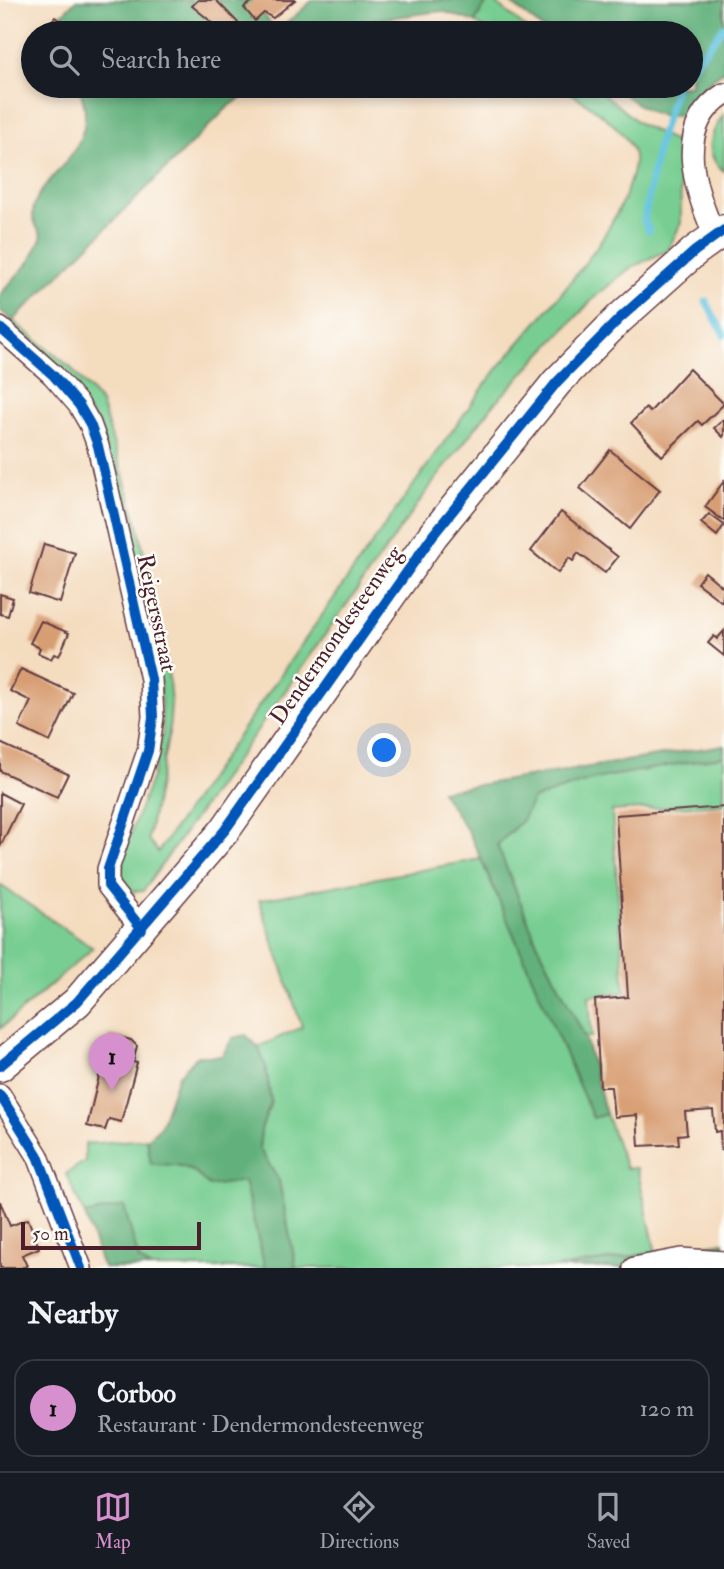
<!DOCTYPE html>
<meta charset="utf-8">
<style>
:root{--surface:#171b24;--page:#20242c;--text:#f1f3f6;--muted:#9ea1a6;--line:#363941;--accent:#d690ce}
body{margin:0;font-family:"IM FELL Double Pica",serif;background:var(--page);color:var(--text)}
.scale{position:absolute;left:21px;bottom:18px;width:180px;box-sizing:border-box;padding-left:7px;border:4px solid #4a1f2b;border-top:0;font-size:19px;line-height:24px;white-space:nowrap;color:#4a1f2b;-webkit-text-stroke:5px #fdfcf7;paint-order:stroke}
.you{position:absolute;left:385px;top:751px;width:24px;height:24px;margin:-18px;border:5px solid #fff;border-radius:50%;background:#1a73e8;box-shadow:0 0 0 10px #1a73e833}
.badge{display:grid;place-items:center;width:46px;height:46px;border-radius:50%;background:var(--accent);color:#111;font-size:23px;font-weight:700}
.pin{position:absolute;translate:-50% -58px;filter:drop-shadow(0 2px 4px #0008)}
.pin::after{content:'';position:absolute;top:37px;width:24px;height:21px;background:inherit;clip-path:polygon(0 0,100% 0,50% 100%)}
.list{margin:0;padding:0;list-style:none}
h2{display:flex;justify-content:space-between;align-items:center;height:91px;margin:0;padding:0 28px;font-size:30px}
h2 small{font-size:23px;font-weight:400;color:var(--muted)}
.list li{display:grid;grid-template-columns:46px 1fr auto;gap:21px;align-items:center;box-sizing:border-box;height:98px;margin:0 14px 14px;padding:0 14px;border:2px solid var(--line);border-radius:21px}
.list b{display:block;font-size:26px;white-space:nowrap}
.list p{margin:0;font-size:23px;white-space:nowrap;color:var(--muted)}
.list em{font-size:23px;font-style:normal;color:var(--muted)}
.icon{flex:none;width:38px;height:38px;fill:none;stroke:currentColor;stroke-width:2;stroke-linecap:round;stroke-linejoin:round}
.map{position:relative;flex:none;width:724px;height:1268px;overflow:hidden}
.search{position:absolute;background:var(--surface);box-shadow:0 4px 10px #0003;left:21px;right:21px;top:21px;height:77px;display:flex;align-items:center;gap:18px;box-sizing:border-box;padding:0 24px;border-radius:38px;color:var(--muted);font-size:26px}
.sheet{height:203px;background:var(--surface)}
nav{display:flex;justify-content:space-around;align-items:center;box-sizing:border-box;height:98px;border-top:2px solid var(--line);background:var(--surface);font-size:19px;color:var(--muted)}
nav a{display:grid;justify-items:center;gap:4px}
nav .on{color:var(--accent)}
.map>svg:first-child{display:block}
.green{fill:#78ce92;stroke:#61765e;stroke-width:2}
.forest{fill:#62b17c;stroke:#566854;stroke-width:2}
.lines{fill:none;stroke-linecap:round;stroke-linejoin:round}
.stream{stroke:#62c3e0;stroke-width:7}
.building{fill:#d89e73}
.minor-casing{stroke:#643b41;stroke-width:24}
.secondary-casing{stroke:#643b41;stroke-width:33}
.minor{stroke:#fff;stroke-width:21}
.secondary{stroke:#fff;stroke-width:30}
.cycleway-casing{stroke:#fdfcf7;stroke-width:15}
.cycleway{stroke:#0057b8;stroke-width:10}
.labels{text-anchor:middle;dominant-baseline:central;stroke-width:5;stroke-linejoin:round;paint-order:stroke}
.street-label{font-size:23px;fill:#4a1f2b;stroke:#fdfcf7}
</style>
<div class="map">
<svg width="724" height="1268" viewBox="0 0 724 1268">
<rect width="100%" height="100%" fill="#fdfcf7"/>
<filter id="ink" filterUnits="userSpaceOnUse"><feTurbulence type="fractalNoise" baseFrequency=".0143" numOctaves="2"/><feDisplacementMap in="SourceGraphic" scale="14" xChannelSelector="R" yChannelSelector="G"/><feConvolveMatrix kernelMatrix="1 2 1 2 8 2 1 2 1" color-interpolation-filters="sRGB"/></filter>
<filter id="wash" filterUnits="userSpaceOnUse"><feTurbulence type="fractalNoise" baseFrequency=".00686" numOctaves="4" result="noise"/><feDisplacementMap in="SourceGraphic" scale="28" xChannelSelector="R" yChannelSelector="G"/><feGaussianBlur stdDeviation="1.57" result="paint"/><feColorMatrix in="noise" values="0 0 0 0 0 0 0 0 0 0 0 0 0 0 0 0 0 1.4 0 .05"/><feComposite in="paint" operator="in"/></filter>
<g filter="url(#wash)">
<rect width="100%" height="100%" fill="#f4dcbf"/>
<path class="green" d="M488,0H492L532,33H490L475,22Z
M561,86H594L640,124L674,141L680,150L681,223L668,250L630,268L596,296L495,403L435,480L143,891L130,892L121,887L123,854L154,771L163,732L159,677L100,425L9,326L13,321L70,367L101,403L138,525L168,671L171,704L169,732L148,839L158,852C266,695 374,539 485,385C530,324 624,238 634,163C638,133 583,102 561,86Z
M724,114V171C703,155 710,133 724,114Z
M724,756V804L612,811L625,992L589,996L592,1037H585L537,943L497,845L522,820L533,799L594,779Z
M481,859L593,1117L606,1114L626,1168H637L656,1253L557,1268H296L279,1181L259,1148L261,1130L271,1102L266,1067L258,1047L302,1027L259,900Z
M0,885L93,948L0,1029Z
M147,1139L151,1164C181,1164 189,1164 209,1186L244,1180L265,1268H151L139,1260L124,1207L85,1215L66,1174L85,1161V1144Z"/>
<path class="forest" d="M76,0H253L277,32L313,0H488L475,22L442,11L372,20L344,33H44Z
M507,0H724V71L706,84L688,112C659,125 635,103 614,86H691V33H548Z
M78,86H258L228,107L13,321L0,310V295L30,261L42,237C39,231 34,223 33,217C29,178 109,153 78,86Z
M724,745V756L594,779L533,799L522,820L497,845L537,943L585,1037L606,1114L593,1118L481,859L469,833L441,791Z
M246,1035L258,1047L266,1067L271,1102L261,1130L259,1148L279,1181L296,1268H265L244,1181L209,1186C188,1163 180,1164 151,1164L147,1139L160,1127L178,1076L197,1056H222L233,1038Z
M124,1206L139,1260L151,1268H104L100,1261L85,1215Z
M724,1242V1268H557L718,1243Z"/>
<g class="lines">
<path class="stream" d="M691,69L724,27
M649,231L644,220L658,145L676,86
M706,301L724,335"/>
</g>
<g id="blocks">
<path class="building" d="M198,0H216L244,29L240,33L230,30L225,33L192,6Z
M254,0H295L273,18L264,13L255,21L244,8Z
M55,17L62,22L53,33H42Z
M689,369L724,404L702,425L698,421L662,456L631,423L646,408L650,412Z
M724,419V435L723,437L714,428Z
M610,450L660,490L630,529L580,488Z
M724,481V521L705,507Z
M561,512L618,557L605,573L578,553L573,561L569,558L558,573L531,551Z
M709,514L724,525L717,536L701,523Z
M44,544L75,553L60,603L29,593Z
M705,572L724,588L722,602L697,583Z
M0,594L13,598L8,616L0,614Z
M41,621L69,633L59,656L54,654L51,659L38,653L40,648L30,643Z
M724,631V656L708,643L714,636L717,639Z
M21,669L73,693L50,742L19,727L31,701L10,691Z
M0,743L68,774L57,797L0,771Z
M0,793L21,804L0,847Z
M724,807V1150H721L720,1131L715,1132L713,1110L685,1112L687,1134L678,1135L679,1144L639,1146L637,1115L614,1117L611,1087H600L595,1000L628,997L616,815Z
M109,1035L131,1040L137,1046L133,1062L137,1063L121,1122L109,1119L105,1130L87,1126Z
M0,1201L10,1226L28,1219L39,1248L22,1255L27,1266L21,1268H0Z"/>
</g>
</g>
<g filter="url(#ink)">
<use href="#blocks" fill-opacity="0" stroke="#643b41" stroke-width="2"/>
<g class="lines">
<defs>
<path id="minor" d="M715,236C695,191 672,127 724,94
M0,328L53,375L79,405L90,424L98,446L151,679L153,717L148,751L108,869V886L142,929
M0,1095L38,1156L81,1268
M634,1268L681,1259L724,1262"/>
<path id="secondary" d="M0,1066L77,1002L225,830L433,535L557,382L619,319L695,251L724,230"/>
</defs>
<use href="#minor" class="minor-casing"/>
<use href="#secondary" class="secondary-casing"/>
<use href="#minor" class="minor"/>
<use href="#secondary" class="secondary"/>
<defs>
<path id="cycleway" d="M0,328L53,375L79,405L90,424L98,446L151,679L153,717L148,751L108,869V886L142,929
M0,1066L77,1002L225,830L433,535L557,382L619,319L695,251L724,230
M0,1095L38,1156L81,1268"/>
</defs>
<use href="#cycleway" class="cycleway-casing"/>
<use href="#cycleway" class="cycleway"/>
</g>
</g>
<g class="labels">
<g class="street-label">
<text transform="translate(157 613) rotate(78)">Reigersstraat</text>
<text transform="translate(336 635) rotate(-55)">Dendermondesteenweg</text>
</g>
</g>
</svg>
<div class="scale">50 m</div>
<div class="you"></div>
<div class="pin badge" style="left:112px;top:1091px">1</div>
<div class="search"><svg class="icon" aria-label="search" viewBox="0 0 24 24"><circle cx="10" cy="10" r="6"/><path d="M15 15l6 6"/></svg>Search here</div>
</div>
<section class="sheet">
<h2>Nearby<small></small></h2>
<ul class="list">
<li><span class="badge">1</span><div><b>Corboo</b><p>Restaurant · Dendermondesteenweg</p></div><em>120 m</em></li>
</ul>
</section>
<nav>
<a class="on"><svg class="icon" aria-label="map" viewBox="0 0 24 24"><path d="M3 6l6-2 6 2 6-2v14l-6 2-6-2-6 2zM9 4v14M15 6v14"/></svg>Map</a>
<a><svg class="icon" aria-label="directions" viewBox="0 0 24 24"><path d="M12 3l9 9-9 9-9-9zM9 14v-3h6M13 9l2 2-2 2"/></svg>Directions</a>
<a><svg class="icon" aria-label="saved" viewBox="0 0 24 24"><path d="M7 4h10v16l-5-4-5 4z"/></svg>Saved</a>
</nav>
